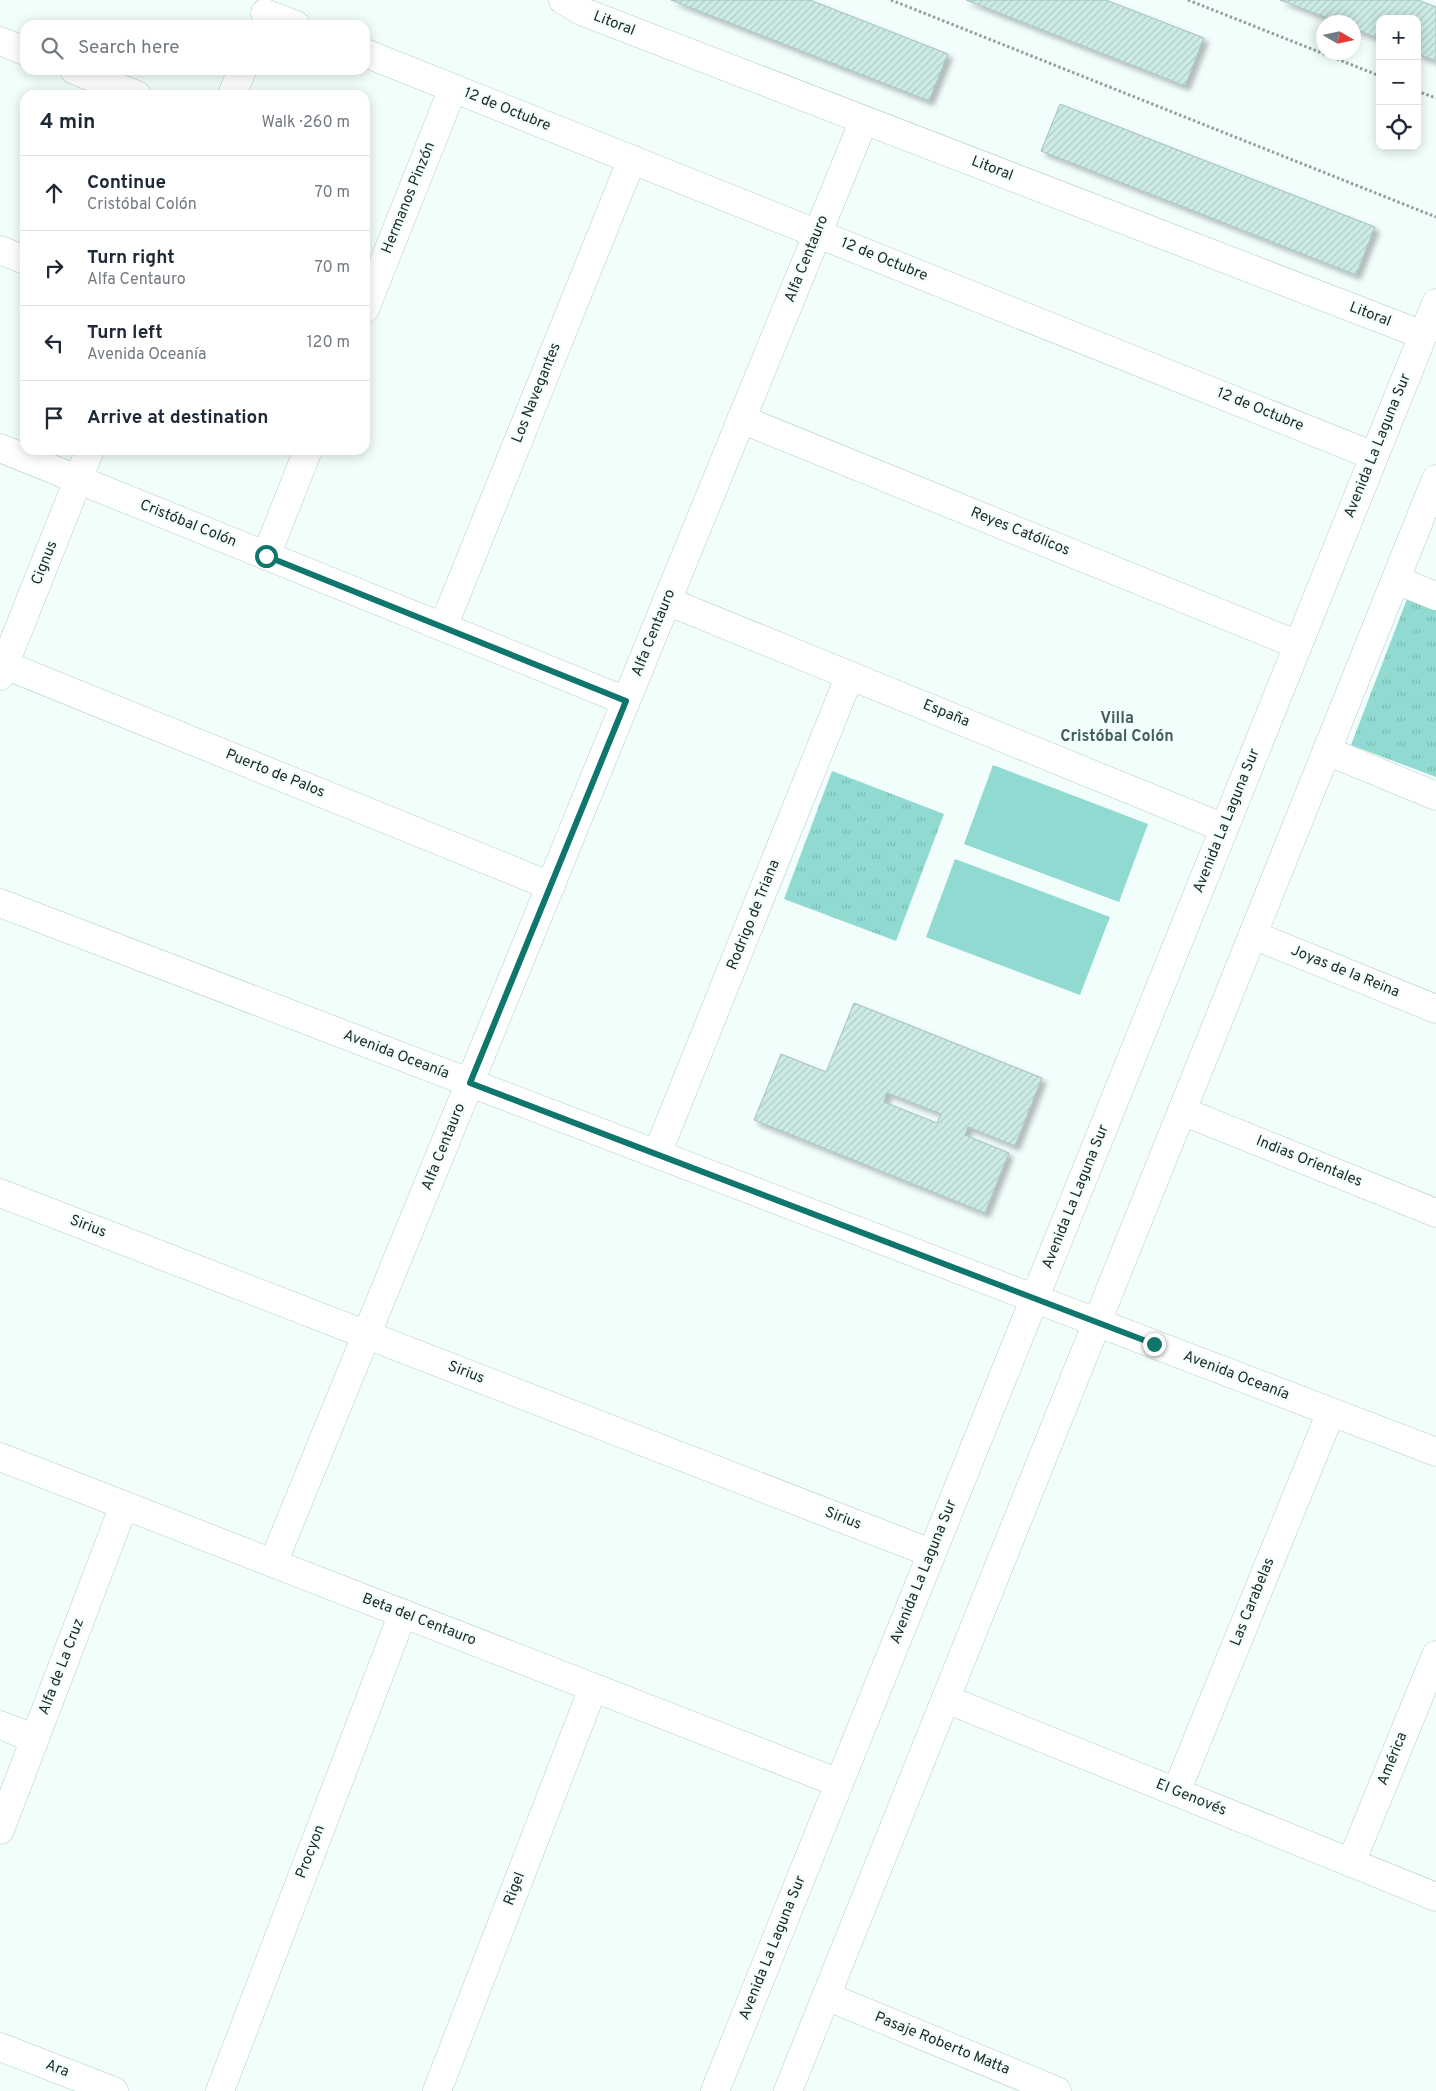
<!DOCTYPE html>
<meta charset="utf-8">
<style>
:root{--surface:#fff;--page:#f6f6f7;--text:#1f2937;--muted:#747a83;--line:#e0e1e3}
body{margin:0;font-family:Overpass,sans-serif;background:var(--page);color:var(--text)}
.controls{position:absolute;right:15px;top:15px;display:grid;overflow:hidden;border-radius:10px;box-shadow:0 2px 12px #0003}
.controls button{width:45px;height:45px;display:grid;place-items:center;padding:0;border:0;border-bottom:1px solid var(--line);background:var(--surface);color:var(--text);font:25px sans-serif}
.compass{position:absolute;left:1316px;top:15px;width:45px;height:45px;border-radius:50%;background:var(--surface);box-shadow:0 2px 12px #0003;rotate:99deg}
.stop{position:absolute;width:15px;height:15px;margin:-11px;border:4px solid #0f766e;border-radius:50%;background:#fff}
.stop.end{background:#0f766e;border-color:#fff;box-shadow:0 1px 5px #0008}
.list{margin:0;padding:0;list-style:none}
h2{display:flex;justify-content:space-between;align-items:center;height:65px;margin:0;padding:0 20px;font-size:21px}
h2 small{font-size:16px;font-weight:400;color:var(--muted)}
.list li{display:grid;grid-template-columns:32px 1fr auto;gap:15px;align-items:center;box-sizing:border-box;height:75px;padding:0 20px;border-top:1px solid var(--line)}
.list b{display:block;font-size:19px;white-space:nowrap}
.list p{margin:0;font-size:16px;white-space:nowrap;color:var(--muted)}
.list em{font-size:16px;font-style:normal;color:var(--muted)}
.icon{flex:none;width:28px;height:28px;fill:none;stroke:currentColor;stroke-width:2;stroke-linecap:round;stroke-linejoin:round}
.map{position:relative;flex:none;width:1436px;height:2091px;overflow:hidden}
.search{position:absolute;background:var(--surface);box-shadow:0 2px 12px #0003;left:20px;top:20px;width:350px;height:55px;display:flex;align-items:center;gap:12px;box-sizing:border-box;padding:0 18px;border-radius:15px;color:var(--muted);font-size:19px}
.panel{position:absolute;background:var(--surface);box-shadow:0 2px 12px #0003;left:20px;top:90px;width:350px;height:365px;border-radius:15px}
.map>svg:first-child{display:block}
.grass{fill:url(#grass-tufts)}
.pitch{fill:#90dad1}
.building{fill:url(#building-hatch);stroke:#a4c1bc;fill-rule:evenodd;filter:url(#shadow)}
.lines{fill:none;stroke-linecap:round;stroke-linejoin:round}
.street-casing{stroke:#b0cec9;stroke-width:29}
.secondary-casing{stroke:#b0cec9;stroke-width:29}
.path{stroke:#949f9d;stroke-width:3;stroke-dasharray:2.5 2.5;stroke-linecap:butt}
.street{stroke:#fff;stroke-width:28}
.secondary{stroke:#fff;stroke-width:28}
.route{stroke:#0f766e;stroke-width:6}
.labels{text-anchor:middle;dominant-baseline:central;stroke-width:4.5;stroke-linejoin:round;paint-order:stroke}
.street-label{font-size:15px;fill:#1e2927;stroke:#f2fefc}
.neighbourhood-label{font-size:16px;font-weight:bold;fill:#435d59;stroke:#f2fefc}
</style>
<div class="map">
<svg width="1436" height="2091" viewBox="0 0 1436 2091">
<defs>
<pattern id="grass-tufts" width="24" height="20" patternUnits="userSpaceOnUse" patternTransform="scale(1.25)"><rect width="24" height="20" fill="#90dad1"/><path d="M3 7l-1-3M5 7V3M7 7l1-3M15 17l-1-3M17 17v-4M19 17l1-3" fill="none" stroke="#7cbbb3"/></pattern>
<pattern id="building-hatch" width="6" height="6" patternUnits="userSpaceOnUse" patternTransform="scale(1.25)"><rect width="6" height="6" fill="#cdebe6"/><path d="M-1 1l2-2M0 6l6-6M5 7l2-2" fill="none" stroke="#b0cac5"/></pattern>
<filter id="shadow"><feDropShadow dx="4.5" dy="4.5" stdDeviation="2.5" flood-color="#0004"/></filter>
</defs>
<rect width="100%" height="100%" fill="#f2fefc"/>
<path class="grass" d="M1407,599L1436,610V777L1351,745Z
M832,771L944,814L896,941L784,899Z"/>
<path class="pitch" d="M993,765L1148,824L1119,902L964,844Z
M955,859L1110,917L1080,995L926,937Z"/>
<path class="building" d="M671,0H810L948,54L929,101Z
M966,0H1106L1204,38L1185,86Z
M1280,0H1418L1436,7V61L1417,54V19H1380V39L1354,29V22H1338Z
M1060,104L1375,227L1356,275L1041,151Z
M854,1003L1042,1078L1015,1146L968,1127L965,1135L1009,1153L985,1213L754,1120L781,1054L826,1072ZM887,1093L941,1114L937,1123L884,1102Z"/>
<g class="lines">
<defs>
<path id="street" d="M563,0L581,11L1423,335
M265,13L296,25
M0,41L25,51
M365,53L1374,456
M74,70L137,95
M232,95L242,70
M0,250L25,260
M365,309L453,88
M741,419L1298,645
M0,448L626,701
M266,556L308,450
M1396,580L1436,596
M667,601L1224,828
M443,627L632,159
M0,663L551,886
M0,676L90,450
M1327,751L1436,796
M1253,935L1436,1009
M1182,1111L1436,1213
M657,1154L850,675
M0,1193L931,1553
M0,1457L839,1783
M273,1563L864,120
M946,1699L1436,1897
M0,1725L35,1739
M1176,1792L1331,1412
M0,1830L124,1505
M1351,1863L1436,1655
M826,1996L1057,2091
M0,2047L114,2091
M220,2091L403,1613
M437,2091L593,1688"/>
<path id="secondary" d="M0,903L1436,1452
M715,2091L1436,303
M788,2091L1436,479"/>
</defs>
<use href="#street" class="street-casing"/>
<use href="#secondary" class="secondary-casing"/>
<path class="path" d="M891,0L1436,217
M1188,0L1380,76
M1417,91L1436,98"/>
<use href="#street" class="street"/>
<use href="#secondary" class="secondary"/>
</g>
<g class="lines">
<path class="route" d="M266,556L626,701L470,1083L1154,1344"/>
</g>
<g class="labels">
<g class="street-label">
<text transform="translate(614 24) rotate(21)">Litoral</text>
<text transform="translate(507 110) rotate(22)">12 de Octubre</text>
<text transform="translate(992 169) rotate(21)">Litoral</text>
<text transform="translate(409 198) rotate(-68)">Hermanos Pinzón</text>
<text transform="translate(807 259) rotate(-68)">Alfa Centauro</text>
<text transform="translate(884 260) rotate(22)">12 de Octubre</text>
<text transform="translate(1370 315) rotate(21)">Litoral</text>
<text transform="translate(537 393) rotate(-68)">Los Navegantes</text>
<text transform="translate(1260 410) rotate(22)">12 de Octubre</text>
<text transform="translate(1378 446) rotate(-68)">Avenida La Laguna Sur</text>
<text transform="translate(188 524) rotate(22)">Cristóbal Colón</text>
<text transform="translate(1020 532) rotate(22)">Reyes Católicos</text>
<text transform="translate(45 563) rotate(-68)">Cignus</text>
<text transform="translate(654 633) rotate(-68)">Alfa Centauro</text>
<text transform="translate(946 714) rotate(22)">España</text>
<text transform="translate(275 774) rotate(22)">Puerto de Palos</text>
<text transform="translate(1227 821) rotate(-68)">Avenida La Laguna Sur</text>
<text transform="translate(754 915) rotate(-68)">Rodrigo de Triana</text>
<text transform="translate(1345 972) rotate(22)">Joyas de la Reina</text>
<text transform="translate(396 1055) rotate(21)">Avenida Oceanía</text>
<text transform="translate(444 1147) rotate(-68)">Alfa Centauro</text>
<text transform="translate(1309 1162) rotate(22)">Indias Orientales</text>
<text transform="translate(1076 1197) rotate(-68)">Avenida La Laguna Sur</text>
<text transform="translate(88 1227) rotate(21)">Sirius</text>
<text transform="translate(466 1373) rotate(21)">Sirius</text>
<text transform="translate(1236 1376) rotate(21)">Avenida Oceanía</text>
<text transform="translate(843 1519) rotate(21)">Sirius</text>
<text transform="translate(924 1572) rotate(-68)">Avenida La Laguna Sur</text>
<text transform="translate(1253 1602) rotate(-68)">Las Carabelas</text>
<text transform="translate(419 1620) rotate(21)">Beta del Centauro</text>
<text transform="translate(62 1667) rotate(-69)">Alfa de La Cruz</text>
<text transform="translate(1393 1759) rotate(-68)">América</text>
<text transform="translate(1191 1798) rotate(22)">El Genovés</text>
<text transform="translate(311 1852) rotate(-69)">Procyon</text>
<text transform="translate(515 1889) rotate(-69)">Rigel</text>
<text transform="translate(773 1948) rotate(-68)">Avenida La Laguna Sur</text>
<text transform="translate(942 2044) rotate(22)">Pasaje Roberto Matta</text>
<text transform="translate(57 2069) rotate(21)">Ara</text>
</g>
<g class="neighbourhood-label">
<text x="1117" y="719">Villa<tspan x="1117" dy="18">Cristóbal Colón</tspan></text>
</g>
</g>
</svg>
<div class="controls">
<button>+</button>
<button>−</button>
<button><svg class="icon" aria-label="locate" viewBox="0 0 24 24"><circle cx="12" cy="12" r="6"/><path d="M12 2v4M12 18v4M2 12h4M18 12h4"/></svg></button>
</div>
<svg class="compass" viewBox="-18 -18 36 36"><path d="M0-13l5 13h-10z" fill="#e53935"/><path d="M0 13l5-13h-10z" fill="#747a83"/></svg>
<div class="stop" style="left:266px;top:556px"></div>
<div class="stop end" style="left:1154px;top:1344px"></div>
<div class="search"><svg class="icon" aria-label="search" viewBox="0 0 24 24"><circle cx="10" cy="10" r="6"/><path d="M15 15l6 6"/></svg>Search here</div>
<section class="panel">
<h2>4 min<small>Walk · 260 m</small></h2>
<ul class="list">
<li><svg class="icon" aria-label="ahead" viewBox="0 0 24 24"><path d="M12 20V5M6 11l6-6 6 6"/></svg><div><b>Continue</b><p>Cristóbal Colón</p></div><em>70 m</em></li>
<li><svg class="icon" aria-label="right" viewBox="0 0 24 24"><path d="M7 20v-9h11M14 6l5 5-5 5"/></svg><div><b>Turn right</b><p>Alfa Centauro</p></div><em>70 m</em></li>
<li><svg class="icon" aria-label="left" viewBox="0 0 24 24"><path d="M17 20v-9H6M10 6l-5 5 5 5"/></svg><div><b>Turn left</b><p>Avenida Oceanía</p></div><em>120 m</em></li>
<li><svg class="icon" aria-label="arrive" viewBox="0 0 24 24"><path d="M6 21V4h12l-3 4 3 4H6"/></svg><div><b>Arrive at destination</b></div></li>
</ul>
</section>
</div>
